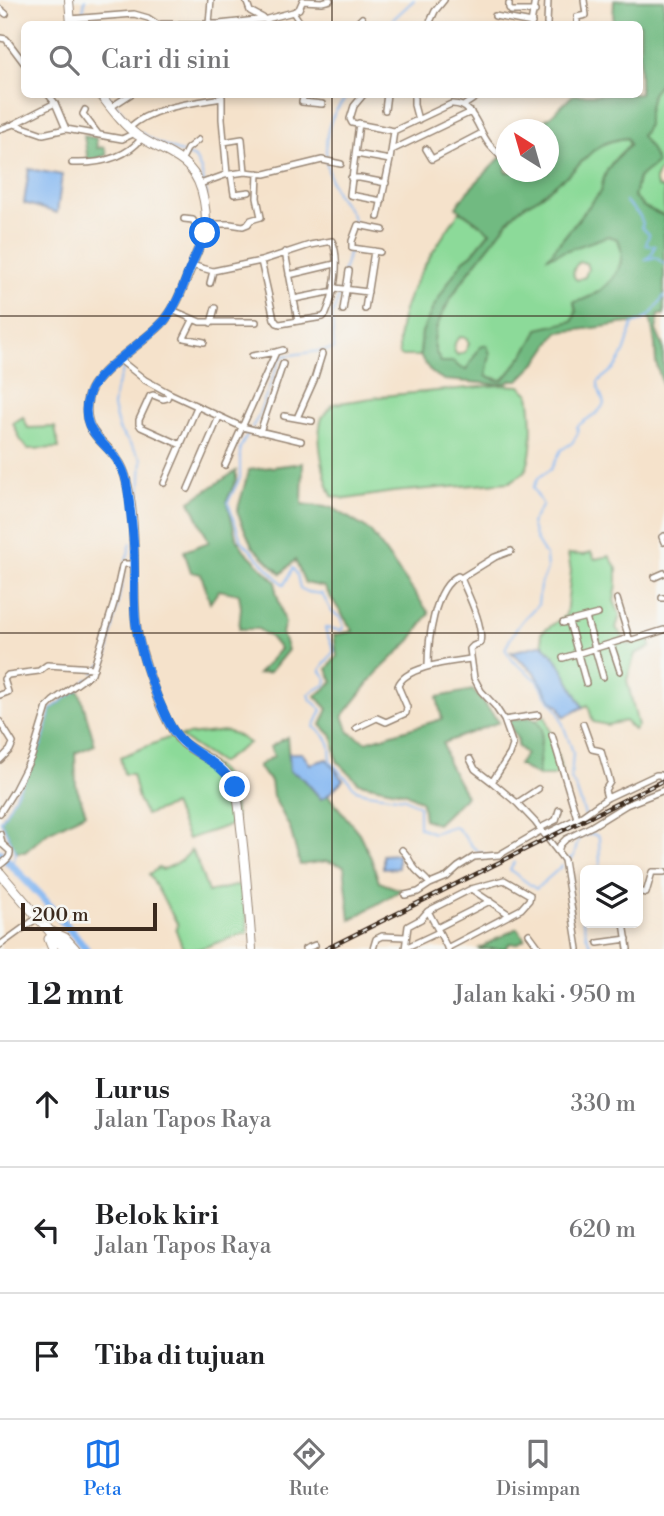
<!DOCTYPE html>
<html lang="id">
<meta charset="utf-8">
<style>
:root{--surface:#fff;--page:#f6f6f6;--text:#202124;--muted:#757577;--line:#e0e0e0;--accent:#1a73e8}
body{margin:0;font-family:"Libre Bodoni",serif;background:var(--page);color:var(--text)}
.controls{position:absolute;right:21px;bottom:21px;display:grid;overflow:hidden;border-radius:10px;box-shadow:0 4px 10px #0003}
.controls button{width:63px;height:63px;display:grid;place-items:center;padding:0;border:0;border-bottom:2px solid var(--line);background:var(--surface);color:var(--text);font:35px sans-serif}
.compass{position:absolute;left:496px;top:119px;width:63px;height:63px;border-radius:50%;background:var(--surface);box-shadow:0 4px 10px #0003;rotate:323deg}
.scale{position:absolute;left:21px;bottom:18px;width:136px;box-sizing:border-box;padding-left:7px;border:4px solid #3b2a1e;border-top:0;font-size:19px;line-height:24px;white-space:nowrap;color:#3b2a1e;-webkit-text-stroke:5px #f6f6f2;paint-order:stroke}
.stop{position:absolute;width:21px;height:21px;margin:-16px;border:5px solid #1a73e8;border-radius:50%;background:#fff}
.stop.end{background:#1a73e8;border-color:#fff;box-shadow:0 2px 7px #0008}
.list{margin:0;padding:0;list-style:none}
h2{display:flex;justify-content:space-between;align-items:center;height:91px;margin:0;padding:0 28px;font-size:30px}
h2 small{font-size:23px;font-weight:400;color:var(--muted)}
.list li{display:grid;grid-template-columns:46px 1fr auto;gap:21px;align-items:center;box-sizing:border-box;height:126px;padding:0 28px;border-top:2px solid var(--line)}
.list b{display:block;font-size:26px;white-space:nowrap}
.list p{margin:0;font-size:23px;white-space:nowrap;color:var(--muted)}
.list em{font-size:23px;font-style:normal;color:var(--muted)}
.icon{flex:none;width:38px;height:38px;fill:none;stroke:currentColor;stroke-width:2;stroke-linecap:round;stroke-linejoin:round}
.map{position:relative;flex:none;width:664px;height:949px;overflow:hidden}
.search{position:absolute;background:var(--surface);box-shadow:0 4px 10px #0003;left:21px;right:21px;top:21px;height:77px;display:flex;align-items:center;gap:18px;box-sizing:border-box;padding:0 24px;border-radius:10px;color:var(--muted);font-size:26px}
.sheet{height:469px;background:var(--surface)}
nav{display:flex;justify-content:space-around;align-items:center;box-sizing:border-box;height:98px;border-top:2px solid var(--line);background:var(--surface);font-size:19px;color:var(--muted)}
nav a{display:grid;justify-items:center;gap:4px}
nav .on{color:var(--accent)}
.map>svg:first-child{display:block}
.green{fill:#8cda99;stroke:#64825c;stroke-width:2;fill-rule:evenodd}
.forest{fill:#71ba81;stroke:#567250;stroke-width:2;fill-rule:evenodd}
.water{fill:#84b7f2;stroke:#607088;stroke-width:2}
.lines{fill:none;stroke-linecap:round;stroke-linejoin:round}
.stream{stroke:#84b7f2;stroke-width:2}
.river{stroke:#84b7f2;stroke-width:8}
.minor-casing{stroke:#988674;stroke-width:8}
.secondary-casing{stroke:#988674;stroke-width:10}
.trunk-casing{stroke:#988674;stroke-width:11}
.minor{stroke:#fff;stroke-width:5}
.secondary{stroke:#fff;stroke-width:8}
.trunk{stroke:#fff;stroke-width:9}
.rail-casing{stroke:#3b2a1e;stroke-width:4.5}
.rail{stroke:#f6f6f2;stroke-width:2;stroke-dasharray:5;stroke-linecap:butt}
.route{stroke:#1a73e8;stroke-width:9}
.grid{fill:none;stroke:#3b2a1e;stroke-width:2;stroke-opacity:0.55}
</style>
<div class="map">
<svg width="664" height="949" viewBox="0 0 664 949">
<rect width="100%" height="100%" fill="#f6f6f2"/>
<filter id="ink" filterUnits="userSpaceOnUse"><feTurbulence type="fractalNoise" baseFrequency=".0143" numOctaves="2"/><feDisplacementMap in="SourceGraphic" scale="14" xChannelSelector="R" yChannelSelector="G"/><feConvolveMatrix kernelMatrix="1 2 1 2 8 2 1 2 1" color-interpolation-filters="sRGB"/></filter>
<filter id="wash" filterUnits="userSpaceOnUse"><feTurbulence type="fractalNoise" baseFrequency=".00686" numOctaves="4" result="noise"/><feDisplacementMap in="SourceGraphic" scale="28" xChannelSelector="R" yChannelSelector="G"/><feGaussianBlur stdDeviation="1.57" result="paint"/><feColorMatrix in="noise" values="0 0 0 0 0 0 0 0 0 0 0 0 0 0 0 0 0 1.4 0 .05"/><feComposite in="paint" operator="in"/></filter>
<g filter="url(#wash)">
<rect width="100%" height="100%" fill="#f5e2cb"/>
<path class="green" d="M664,77V169L660,170L655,179L657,186L660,188H664V216L644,207L634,197L638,178L645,171L650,148L641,136L648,125V112L652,94Z
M627,138L630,144C614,160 604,167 602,191L549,256L608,235L618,239C619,243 621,246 622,250C625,276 597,298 574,302L576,312L573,321L538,329C532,346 515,366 503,380L486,376L489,354L480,348L466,370L458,367L454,362H441C437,355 434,350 434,342C434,313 478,260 496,237C503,228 511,215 521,208C526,204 533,201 539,197C549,190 559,181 569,174C591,155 593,142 627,138ZM580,262L586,263L588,269L585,277L577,280C571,276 573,266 580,262ZM460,337L466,338L469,344L465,352L457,355C452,350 454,341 460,337Z
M460,211L490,231L472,254L464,260L422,332L420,356H400C391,306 434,250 460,211Z
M502,385L520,386L529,394C532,412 535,457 524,472C521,476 514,479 510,482L393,492L347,499L332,496C324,477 315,437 322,418C324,414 330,408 333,404L392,395Z
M23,417L28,428L55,427L59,448L28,449L20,439L13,423Z
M591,552L595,559L609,556L617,568V584L614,601L620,615L616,628L629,645L649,636L651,647L635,654L627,680L638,726L634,730L625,721L607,725L593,722L588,705L583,707L558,661L543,644L541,633L566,615L571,571L568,554L584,555Z
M545,716L562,771L553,776H538L542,730L536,720Z
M225,731L235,734L249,743L220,763L179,736Z
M173,736L176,739L174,742L175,744H179C197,756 226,767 232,790C235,801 235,813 236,823L188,839L173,805L146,815L138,799L132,774H124L120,757Z
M191,850L197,861L208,892L244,884L248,932L199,949H183L176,930L178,925L149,874L159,868L162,870C172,866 186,859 191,850Z"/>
<path class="forest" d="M614,0H664V77L652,94L648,112V125L641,136L650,148L657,163L638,178L634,197L644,207L664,216V315L659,314L656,330L663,347L664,391L656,362L655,344L651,320L647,318C637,324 631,322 620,324C599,328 579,330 558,332L538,361L519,380H512L506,383L494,384L444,380L431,372L420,356L422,332L433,308L451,278L464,260L472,254L490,232L456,207L467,192L506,152V172H548V130L533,129L552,115L573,95L640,94V24H613ZM627,138L630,145C614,161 604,167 601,191L548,257L608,236L618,239C619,242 621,246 621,250C625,276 596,298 574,302L576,312L573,321L538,329C532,346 515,366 503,380H497L486,376L490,354L487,345L480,347L466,370L459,367L454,362H441C437,355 434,350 434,342C434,312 478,260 496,237C504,227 511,215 521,208C526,204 533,201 539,197C549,190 559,181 569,174C591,155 593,142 627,138Z
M84,136L96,138L97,148L104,147L107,155L88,161Z
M303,463L302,504L333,508L370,531L429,613L411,640L377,673L343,716L349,732L366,742L442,719L437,697L473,690L499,722L443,743L448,763L466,796L437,824L424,819L422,802L407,793L359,783L337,761L333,737L321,725L328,709L316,696L333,682L327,669L337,656L334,635L353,631L324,587L305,583L295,560L281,574L252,546L237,512L249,470Z
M236,471V480L227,500L236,537L244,550L276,582V591L285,623L282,633L288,650L270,672L258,674L280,649L270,637L258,629H239L241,607L239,594L219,590L210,603L201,574L191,572L184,551L209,542L190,501Z
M77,690L80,693L95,745L75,753L76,786L86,813L48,832L25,852H16L1,821L28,773L43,741L51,709Z
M530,717L536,720L542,729L538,776L518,765L526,754L517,746L518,741L508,721Z
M287,737L290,771L303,778L321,799L328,795L359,833L371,858L379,882L401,890L350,920L344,866L327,861L300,865L290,828L273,796L271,781L265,776L258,766L274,756L270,747Z
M517,928L525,939L517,944L510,943L505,949H478Z"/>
<path class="water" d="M29,169L62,175L57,213L24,203Z
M543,644L558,661L583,707L564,717L559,706L552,701L535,673L511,652Z
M289,753H302L310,764L327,759L343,780L328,795L321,799L303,778L290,771Z
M398,854V868L383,869V855Z"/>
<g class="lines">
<path class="stream" d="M81,24L85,0
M380,24L390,22L414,0
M106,94L122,112L127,121
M349,94C344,100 339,106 335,112C322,134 324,171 336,193C345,208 352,208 355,226
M141,133L158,143L195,158L201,170L207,196
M625,201L640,216L643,224L641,227L649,234L646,245L655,246L652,254L645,260L655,257L664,264
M127,362L138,349L164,327
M124,367L115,391L113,407L119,430L142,459L139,514L137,536
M252,427L257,419L280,359L283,356L334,349L332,316L343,285L344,269L350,248
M249,432L240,448V478L228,502L241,540L284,585L293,568L297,575L300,588L307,592L322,594L332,612L341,618L344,628L340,630L325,628C326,637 332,641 334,651L320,670L327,679L326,684L309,694L311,700L322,710L314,727C329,737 332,744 330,761L348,780L356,790L367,793L405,798L419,806V827L433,833L454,826C466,834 470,850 484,854
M126,561L131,543
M94,673L106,661L125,566
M586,818L576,788L571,779L573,752L558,711L546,695L538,681L513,661L505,649C515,629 521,620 538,605L540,586L547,570L546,556L536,540L531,523L543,505L533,488L538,478L551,469L561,450L572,443L578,433L577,427C585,418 597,417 604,404C603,397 597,389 598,382C604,376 610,373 616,366C626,354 628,338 633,324C650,320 655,309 664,296
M514,862L510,870L536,889L562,866
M566,862L569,858L572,859L574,856L579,836L593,834L599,837L600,866L598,870
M13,866L16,852L1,821L28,773L43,741L51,709L77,690L88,679
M585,883L579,888L583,922L587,937L592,949"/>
<path class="river" d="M0,853L42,897L86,949"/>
</g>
</g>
<g filter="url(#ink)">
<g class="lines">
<defs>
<path id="minor" d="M246,0L250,11L263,18
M303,1L322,2L330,0
M509,4V8L511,11H535
M0,9L6,14
M495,16L532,23
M70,19L134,14L148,18L157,24
M162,24H219L267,19
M209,24L211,0
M267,24V19L293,12
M301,24L293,12L299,9L303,0
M356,24L362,18
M429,24L435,11L444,0
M531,24L535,0
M547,24L548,0
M577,24V17L586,15L584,0
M0,38L6,39L24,63
M48,94L55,103L66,129L122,139L135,133
M304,94L302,102L322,104
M364,94L354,106L350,119L352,123L394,131L451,104C475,103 477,129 489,144C492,148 497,152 501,157
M414,94V105L418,120
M222,97V119L227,174
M463,106L481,94
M111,107L131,94
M85,110L83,114L98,134
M385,110L387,94
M359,123L350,195L382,201
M14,124L43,134L66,129
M129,128C151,107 192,103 222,98
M0,129L14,124L55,103
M224,142L242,139L245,172
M426,149L432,159L482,133
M392,150L471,112
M356,154L390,160
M181,161L187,149L198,140
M72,163C98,164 125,159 142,138
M231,174L234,194L249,192
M351,178H360L386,183
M200,184L225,175L245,172L265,174L322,160L341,164
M378,217L390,160L394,131
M184,219L193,220L195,224H230L243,226L248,224L251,220L261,217L257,198L258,173
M285,252L298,321
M380,252L352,248V241L358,225L383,230
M191,265L213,271L261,261L264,260L310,245L332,241C341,259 334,296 326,314L323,317L280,324L277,323L274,319L261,261
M289,275L335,264
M210,283L213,271
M335,288L368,292
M294,299L334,291
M365,309L374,251
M172,310L200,322H256
M343,310L349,271
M193,320L184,338L204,342
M211,323L215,308
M252,356L276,352
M120,360L145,380L169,393L242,427L301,441
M169,393L167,398L163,399L153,395L150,396L139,420V424L141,427L181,445
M284,416L312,421
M297,418L314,380L322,354
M260,432L283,364
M225,465L276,352L283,350
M164,483L197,407
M188,489L219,417
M664,536L662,537L664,542
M655,577L664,573
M461,578L495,557L511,551
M662,598H664
M617,599L629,638
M586,617L603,677
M569,622L586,683
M563,623L598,614
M611,644L620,671
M563,658L629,638L632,640L664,630
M428,666C428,641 434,587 458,576L461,578C468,595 484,625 480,643L473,646L470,649L474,678L481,691L495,706L504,720L513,745L510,754L492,782L517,803L535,822L564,860L578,949
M0,695L8,692L4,679L8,675L39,671L47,665L94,668
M504,720L538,715
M0,722L13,743L10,750L0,760
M583,724L592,749L601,751L610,782L605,790L607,798
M356,728L377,718L386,722L406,713L407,707L398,686C405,666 451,662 470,659
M552,735L577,818
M470,759L475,769L492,782
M517,803L538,789
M0,813L15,789L32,756L47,707L53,701L92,673L114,603L122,566L124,564H134
M540,828L556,820L559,810
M0,834L2,844L10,851C11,858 5,861 0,865
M546,834L582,816L607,798L656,775H661L664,782
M402,850C409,856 410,864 417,871C422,876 425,878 430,884L447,877L458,867L474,857L499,855L542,830
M558,852L560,845L566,839L592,826L626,805L664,790
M471,889L510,915
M638,891L646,893L652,872H664
M405,895L418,892L430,884
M428,911L448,949
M624,923L628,949
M437,928L490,901
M529,934L540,949
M598,943L627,939
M0,945L33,921
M405,948L439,932
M305,949L315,945
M373,949L376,939L382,936L405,937
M405,949L408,926L421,919L428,911L471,889L504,880L530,895L529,900L521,909L447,948"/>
<path id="secondary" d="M69,0L71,24
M100,94C111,108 122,124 137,135C169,157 196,156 204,201C206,212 207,222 205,233C200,245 195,256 191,268C183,286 178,304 165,320C146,343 94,370 88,397C79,442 117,441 126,479C134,509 134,548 134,579C135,604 134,628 142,652C149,676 165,727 183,743C198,755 219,761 230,777C239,792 239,811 241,828C246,868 249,909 252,949"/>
<path id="trunk" d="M0,873L65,949
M52,932L65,938L75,949
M49,939L53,949"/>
</defs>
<use href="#minor" class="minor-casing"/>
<use href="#secondary" class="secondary-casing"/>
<use href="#trunk" class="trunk-casing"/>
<use href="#minor" class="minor"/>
<use href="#secondary" class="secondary"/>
<use href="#trunk" class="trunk"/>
<defs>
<path id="rail" d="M326,949L664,780"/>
</defs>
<use href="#rail" class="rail-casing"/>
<use href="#rail" class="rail"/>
</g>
</g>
<g class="lines" filter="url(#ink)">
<path class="route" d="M205,233C200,247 193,260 188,273C182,290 176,306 165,320C146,342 96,370 89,394C75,437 115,442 125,476C128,487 129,498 130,508C132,524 134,540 134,556C135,579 133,602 136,625C140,655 155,694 168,721C185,757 217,754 235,787"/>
</g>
<path class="grid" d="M332,0V24M332,94V949M0,316H664M0,633H664"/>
</svg>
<div class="controls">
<button><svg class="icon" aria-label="layers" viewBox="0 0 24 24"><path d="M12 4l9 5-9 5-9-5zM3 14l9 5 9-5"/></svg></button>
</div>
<svg class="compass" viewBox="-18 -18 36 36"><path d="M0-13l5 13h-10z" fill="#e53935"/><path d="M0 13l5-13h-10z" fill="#757577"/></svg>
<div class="scale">200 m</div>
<div class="stop" style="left:205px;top:233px"></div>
<div class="stop end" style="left:235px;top:787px"></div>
<div class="search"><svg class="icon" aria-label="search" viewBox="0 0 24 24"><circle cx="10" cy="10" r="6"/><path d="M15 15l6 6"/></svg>Cari di sini</div>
</div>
<section class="sheet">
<h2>12 mnt<small>Jalan kaki · 950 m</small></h2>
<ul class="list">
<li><svg class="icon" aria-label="ahead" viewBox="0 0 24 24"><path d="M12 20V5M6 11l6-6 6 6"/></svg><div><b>Lurus</b><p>Jalan Tapos Raya</p></div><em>330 m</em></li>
<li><svg class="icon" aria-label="left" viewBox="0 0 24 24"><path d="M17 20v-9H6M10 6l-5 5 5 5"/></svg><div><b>Belok kiri</b><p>Jalan Tapos Raya</p></div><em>620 m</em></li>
<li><svg class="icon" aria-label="arrive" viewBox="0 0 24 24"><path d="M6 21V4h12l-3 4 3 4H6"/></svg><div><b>Tiba di tujuan</b></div></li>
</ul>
</section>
<nav>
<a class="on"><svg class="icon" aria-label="map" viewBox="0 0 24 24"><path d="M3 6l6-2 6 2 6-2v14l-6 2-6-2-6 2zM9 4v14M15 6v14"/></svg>Peta</a>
<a><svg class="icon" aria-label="directions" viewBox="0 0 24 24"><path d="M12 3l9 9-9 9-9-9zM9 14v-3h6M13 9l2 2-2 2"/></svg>Rute</a>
<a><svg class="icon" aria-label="saved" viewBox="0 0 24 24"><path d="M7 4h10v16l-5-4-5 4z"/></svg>Disimpan</a>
</nav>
